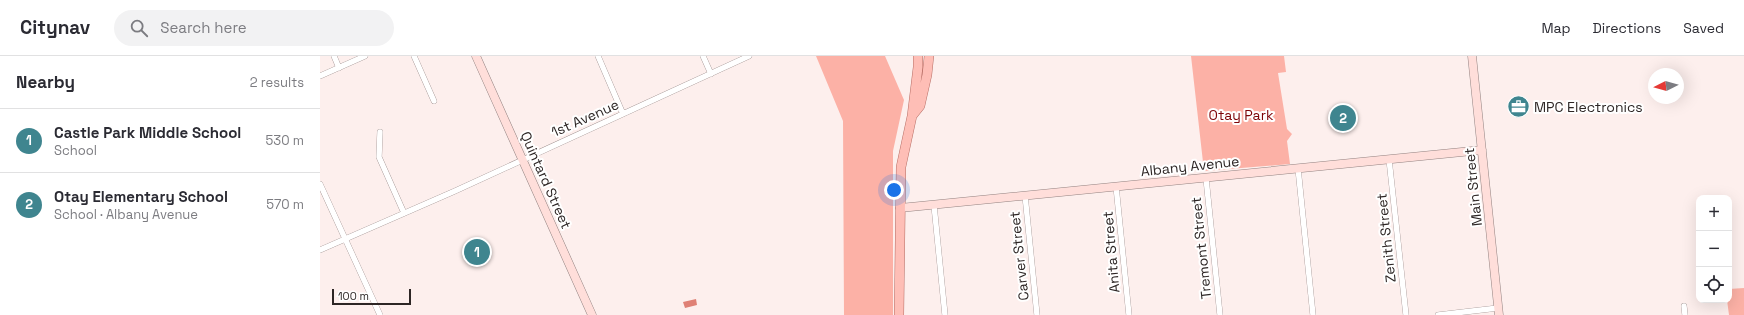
<!DOCTYPE html>
<meta charset="utf-8">
<style>
:root{--surface:#fff;--page:#f2f2f3;--text:#2b2b33;--muted:#7c7c81;--line:#e1e1e2;--accent:#3f858f}
body{margin:0;font-family:"Space Grotesk",sans-serif;background:var(--page);color:var(--text)}
.controls{position:absolute;right:12px;bottom:12px;display:grid;overflow:hidden;border-radius:8px;box-shadow:0 4px 16px #0002}
.controls button{width:36px;height:36px;display:grid;place-items:center;padding:0;border:0;border-bottom:1px solid var(--line);background:var(--surface);color:var(--text);font:20px sans-serif}
.compass{position:absolute;left:1328px;top:12px;width:36px;height:36px;border-radius:50%;background:var(--surface);box-shadow:0 4px 16px #0002;rotate:264deg}
.scale{position:absolute;left:12px;bottom:10px;width:79px;box-sizing:border-box;padding-left:4px;border:2px solid #2d2625;border-top:0;font-size:11px;line-height:14px;white-space:nowrap;color:#2d2625;-webkit-text-stroke:3px #fff;paint-order:stroke}
.you{position:absolute;left:574px;top:134px;width:14px;height:14px;margin:-10px;border:3px solid #fff;border-radius:50%;background:#1a73e8;box-shadow:0 0 0 6px #1a73e833}
.badge{display:grid;place-items:center;width:26px;height:26px;border-radius:50%;background:var(--accent);color:#fff;font-size:13px;font-weight:700}
.pin{position:absolute;translate:-50% -50%;border:2px solid #fff;box-shadow:0 1px 4px #0006}
.list{margin:0;padding:0;list-style:none}
h2{display:flex;justify-content:space-between;align-items:center;height:52px;margin:0;padding:0 16px;font-size:17px}
h2 small{font-size:13px;font-weight:400;color:var(--muted)}
.list li{display:grid;grid-template-columns:26px 1fr auto;gap:12px;align-items:center;box-sizing:border-box;height:64px;padding:0 16px;border-top:1px solid var(--line)}
.list b{display:block;font-size:15px;white-space:nowrap}
.list p{margin:0;font-size:13px;white-space:nowrap;color:var(--muted)}
.list em{font-size:13px;font-style:normal;color:var(--muted)}
.icon{flex:none;width:22px;height:22px;fill:none;stroke:currentColor;stroke-width:2;stroke-linecap:round;stroke-linejoin:round}
.map{position:relative;flex:none;width:1424px;height:259px;overflow:hidden}
header{display:flex;align-items:center;gap:24px;box-sizing:border-box;height:56px;padding:0 20px;background:var(--surface);border-bottom:1px solid var(--line)}
header strong{font-size:19px}
nav{display:flex;gap:22px;margin-inline-start:auto;font-size:14px}
.search{width:280px;height:36px;background:var(--page);display:flex;align-items:center;gap:10px;box-sizing:border-box;padding:0 14px;border-radius:22px;color:var(--muted);font-size:15px}
main{display:flex}
aside{flex:1;background:var(--surface)}
.map>svg:first-child{display:block}
.green{fill:#fcb1a6}
.water{fill:#df8075}
.lines{fill:none;stroke-linecap:round;stroke-linejoin:round}
.street-casing{stroke:#928280;stroke-width:6}
.secondary-casing{stroke:#928280;stroke-width:9}
.primary-casing{stroke:#b56c63;stroke-width:10}
.street{stroke:#fff;stroke-width:5.5}
.secondary{stroke:#ffdeda;stroke-width:8}
.primary{stroke:#febeb6;stroke-width:9}
.labels{text-anchor:middle;dominant-baseline:central;stroke-width:4;stroke-linejoin:round;paint-order:stroke}
.poi-label{font-size:14px;fill:#2d2625;stroke:#fff;text-anchor:start}
.park-label{font-size:14px;fill:#7d0408;stroke:#fff}
.street-label{font-size:14px;fill:#2d2625;stroke:#fff}
</style>
<header>
<strong>Citynav</strong>
<div class="search"><svg class="icon" aria-label="search" viewBox="0 0 24 24"><circle cx="10" cy="10" r="6"/><path d="M15 15l6 6"/></svg>Search here</div>
<nav><a>Map</a><a>Directions</a><a>Saved</a></nav>
</header>
<main>
<aside>
<h2>Nearby<small>2 results</small></h2>
<ul class="list">
<li><span class="badge">1</span><div><b>Castle Park Middle School</b><p>School</p></div><em>530 m</em></li>
<li><span class="badge">2</span><div><b>Otay Elementary School</b><p>School · Albany Avenue</p></div><em>570 m</em></li>
</ul>
</aside>
<div class="map">
<svg width="1424" height="259" viewBox="0 0 1424 259">
<rect width="100%" height="100%" fill="#fdefed"/>
<path class="green" d="M496,0H565L584,44L573,95V259H524L523,65Z
M871,0H964L966,16L958,17L967,73L972,78L967,85L970,108L884,115Z
M1424,232V259H1409L1407,244H1409V233Z"/>
<path class="water" d="M376,243L377,249L365,252L363,246Z"/>
<g class="lines">
<defs>
<path id="street" d="M14,0L19,12
M94,0L114,45
M278,0L303,58
M383,0L391,18
M0,20L45,0
M60,76L59,101L84,157
M1069,103L1086,259
M978,112L993,259
M886,122L900,259
M0,128L60,259
M796,130L809,259
M705,139L717,259
M614,149L625,259
M0,194L135,135L429,0
M1364,250L1365,259
M1118,259L1178,252"/>
<path id="secondary" d="M156,0L272,259
M1152,0L1179,259
M580,152L1162,94"/>
<path id="primary" d="M592,60L598,11V0
M579,259L581,111L592,60L600,50L602,41L607,19L609,0"/>
</defs>
<use href="#street" class="street-casing"/>
<use href="#secondary" class="secondary-casing"/>
<use href="#primary" class="primary-casing"/>
<use href="#street" class="street"/>
<use href="#secondary" class="secondary"/>
<use href="#primary" class="primary"/>
</g>
<defs>
<symbol id="office-disc" viewBox="-11 -11 22 22"><circle r="9.5" fill="#3f858f" stroke="#fff"/><path d="M-6-3h4V-5.5h4V-3h4V5H-6ZM-1-4.5V-3h2v-1.5ZM-6 0V1H6V0Z" fill="#fff"/></symbol>
</defs>
<g fill-rule="evenodd">
<use href="#office-disc" x="1186" y="38" width="25" height="25"/>
</g>
<g class="labels">
<g class="poi-label">
<text x="1214" y="51">MPC Electronics</text>
</g>
<g class="park-label">
<text x="921" y="59">Otay Park</text>
</g>
<g class="street-label">
<text transform="translate(265 62) rotate(-24)">1st Avenue</text>
<text transform="translate(870 110) rotate(-6)">Albany Avenue</text>
<text transform="translate(226 124) rotate(66)">Quintard Street</text>
<text transform="translate(1153 131) rotate(-96)">Main Street</text>
<text transform="translate(1066 182) rotate(-96)">Zenith Street</text>
<text transform="translate(881 192) rotate(-96)">Tremont Street</text>
<text transform="translate(791 196) rotate(-95)">Anita Street</text>
<text transform="translate(699 200) rotate(-96)">Carver Street</text>
</g>
</g>
</svg>
<div class="controls">
<button>+</button>
<button>−</button>
<button><svg class="icon" aria-label="locate" viewBox="0 0 24 24"><circle cx="12" cy="12" r="6"/><path d="M12 2v4M12 18v4M2 12h4M18 12h4"/></svg></button>
</div>
<svg class="compass" viewBox="-18 -18 36 36"><path d="M0-13l5 13h-10z" fill="#e53935"/><path d="M0 13l5-13h-10z" fill="#7c7c81"/></svg>
<div class="scale">100 m</div>
<div class="you"></div>
<div class="pin badge" style="left:157px;top:196px">1</div>
<div class="pin badge" style="left:1023px;top:62px">2</div>
</div>
</main>
